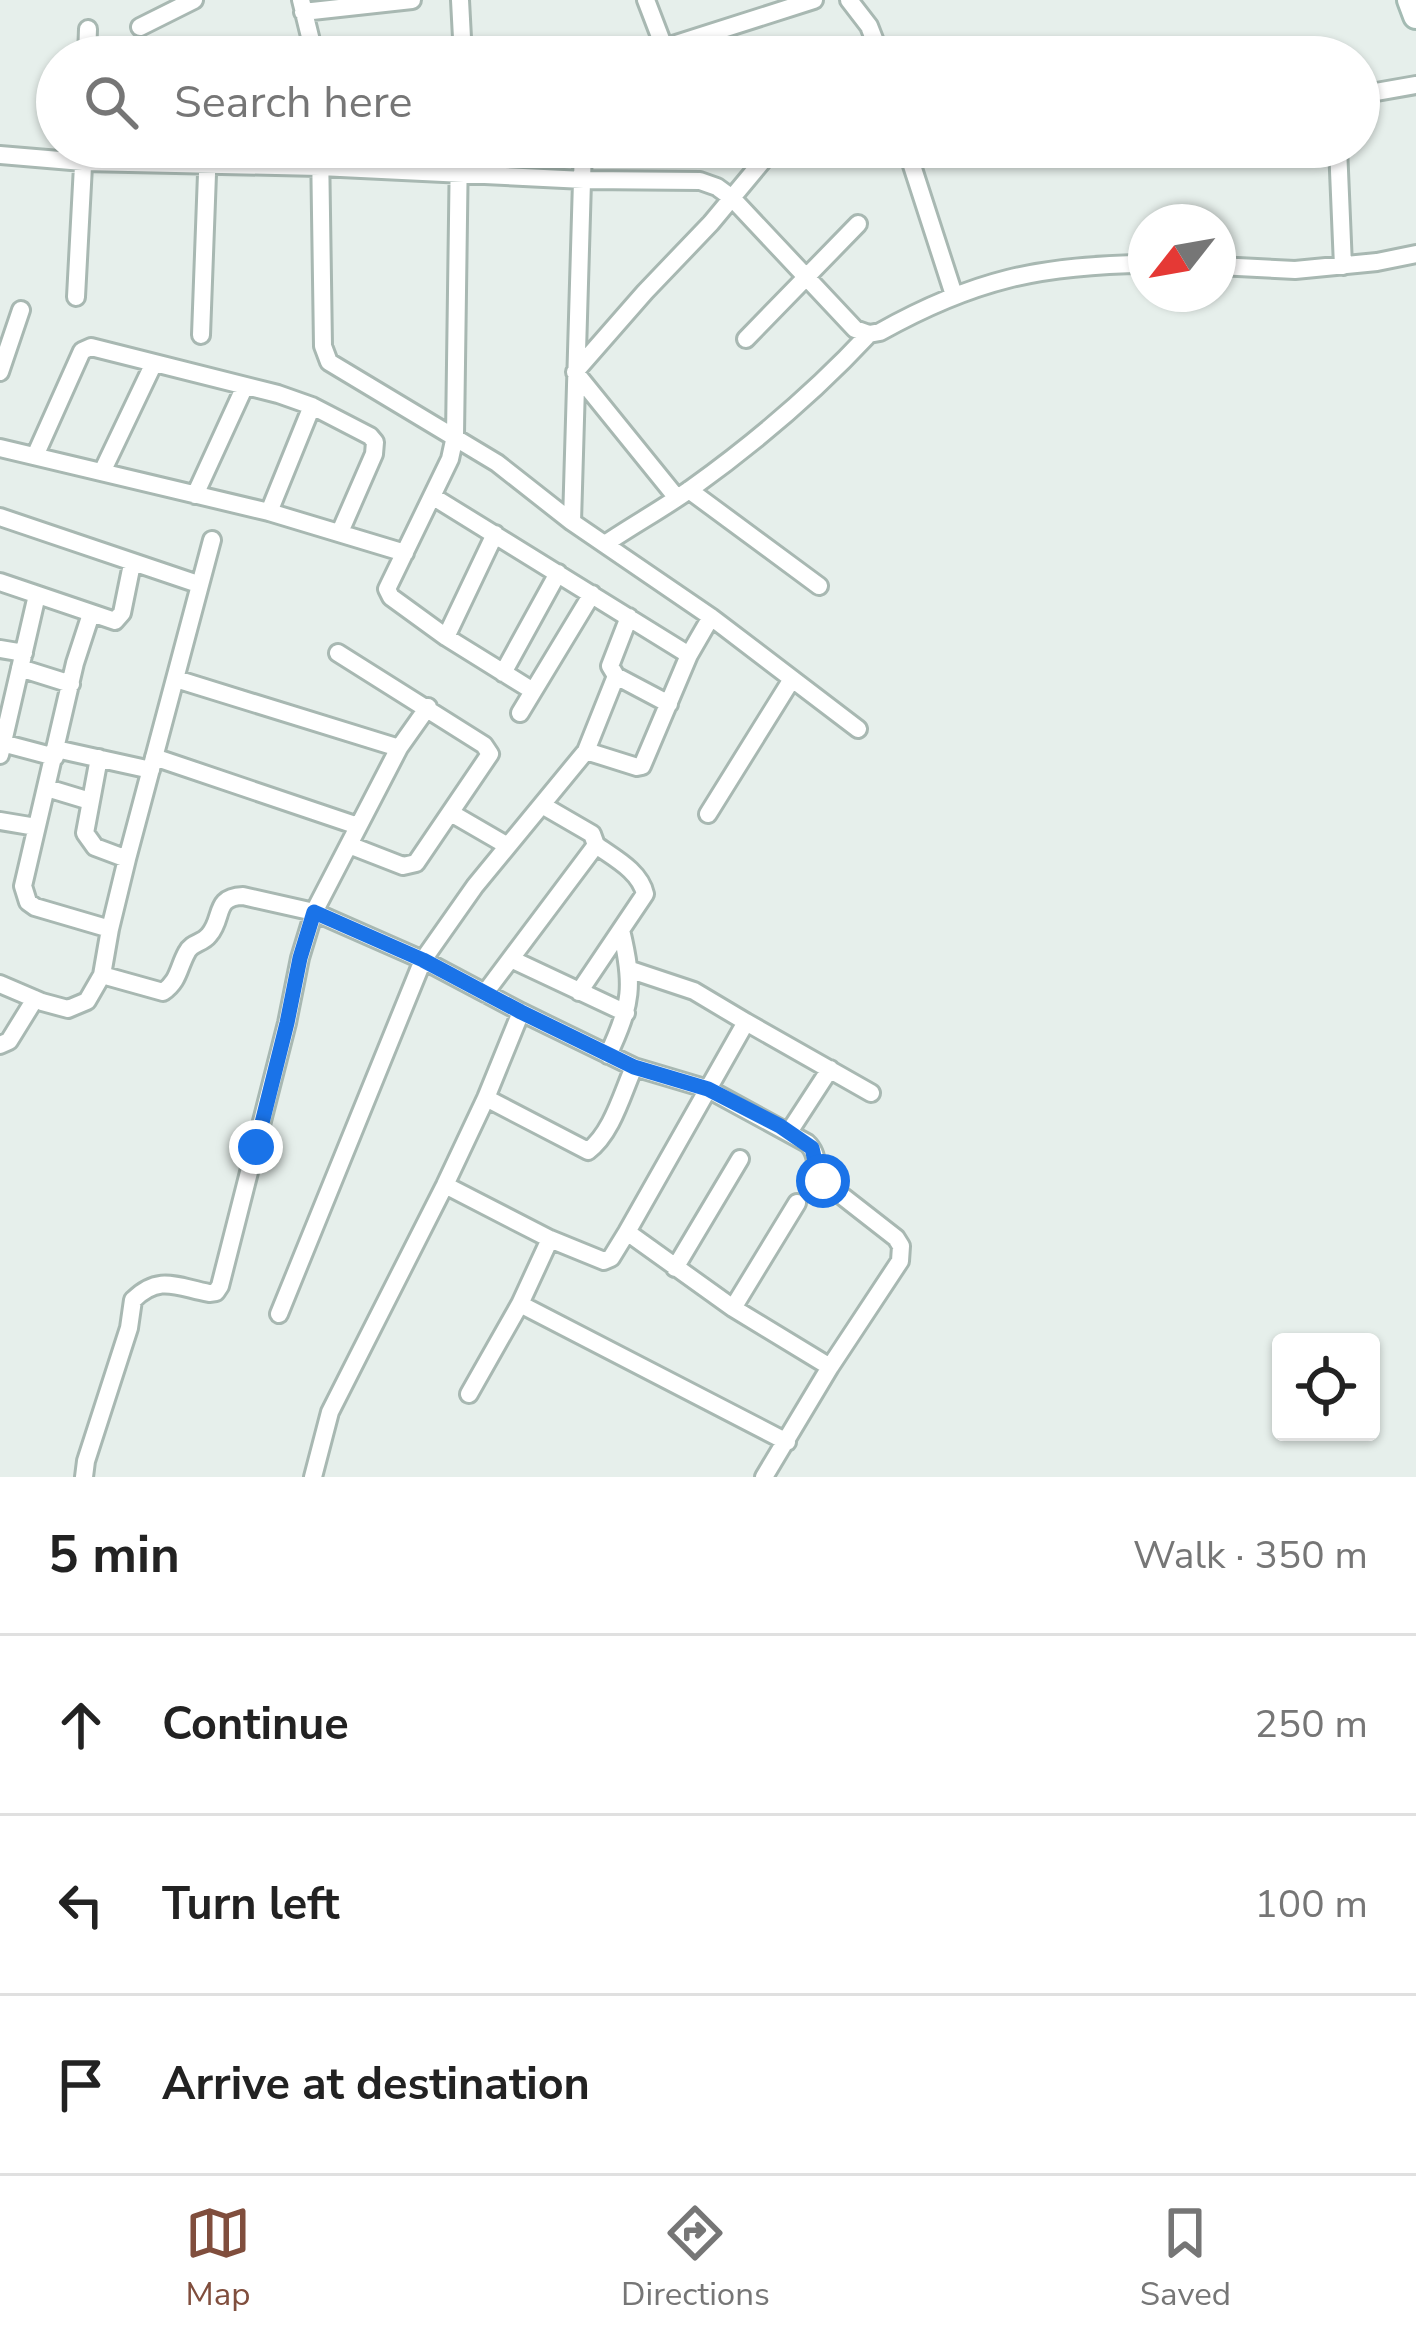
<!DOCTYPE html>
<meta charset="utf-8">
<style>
:root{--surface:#fff;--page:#f6f6f6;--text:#222;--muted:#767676;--line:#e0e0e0;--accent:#804e3d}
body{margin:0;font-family:"Nunito Sans",sans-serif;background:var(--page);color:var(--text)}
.controls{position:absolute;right:36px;bottom:36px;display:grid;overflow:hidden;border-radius:12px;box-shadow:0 3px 9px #0004}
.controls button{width:108px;height:108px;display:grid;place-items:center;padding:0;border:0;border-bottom:3px solid var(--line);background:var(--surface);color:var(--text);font:60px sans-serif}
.compass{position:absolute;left:1128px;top:204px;width:108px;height:108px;border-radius:50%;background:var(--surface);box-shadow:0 3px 9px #0004;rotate:239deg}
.stop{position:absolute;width:36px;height:36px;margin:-27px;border:9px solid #1a73e8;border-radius:50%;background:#fff}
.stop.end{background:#1a73e8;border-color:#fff;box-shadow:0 3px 12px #0008}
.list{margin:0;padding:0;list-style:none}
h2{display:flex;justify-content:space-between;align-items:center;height:156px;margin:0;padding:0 48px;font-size:51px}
h2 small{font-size:39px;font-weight:400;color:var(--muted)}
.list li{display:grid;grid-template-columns:78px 1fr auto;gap:36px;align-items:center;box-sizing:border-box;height:180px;padding:0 48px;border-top:3px solid var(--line)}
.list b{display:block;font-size:45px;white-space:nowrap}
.list em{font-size:39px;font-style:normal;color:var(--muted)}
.icon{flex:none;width:66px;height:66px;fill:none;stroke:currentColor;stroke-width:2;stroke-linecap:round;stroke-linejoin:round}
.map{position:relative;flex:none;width:1416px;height:1477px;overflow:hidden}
.search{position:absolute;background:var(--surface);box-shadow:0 3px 9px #0004;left:36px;right:36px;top:36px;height:132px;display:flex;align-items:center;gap:30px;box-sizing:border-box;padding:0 42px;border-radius:66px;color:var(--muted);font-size:45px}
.sheet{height:696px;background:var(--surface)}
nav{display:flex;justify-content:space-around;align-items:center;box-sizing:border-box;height:168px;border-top:3px solid var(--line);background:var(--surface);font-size:33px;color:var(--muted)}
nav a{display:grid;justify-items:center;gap:6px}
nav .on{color:var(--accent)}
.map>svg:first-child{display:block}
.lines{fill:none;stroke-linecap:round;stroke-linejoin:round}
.street-casing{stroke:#a8b8b2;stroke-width:22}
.secondary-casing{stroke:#a4bbb3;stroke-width:30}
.street{stroke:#fff;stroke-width:16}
.secondary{stroke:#fff;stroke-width:24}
.route{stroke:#1a73e8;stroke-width:15}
</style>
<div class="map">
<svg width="1416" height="1477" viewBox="0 0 1416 1477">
<rect width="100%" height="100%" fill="#e6efeb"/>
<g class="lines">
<defs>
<path id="street" d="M301,0L315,57
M460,0L463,57
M646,0L664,47
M849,0L869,26L881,57
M303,12L412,0
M140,27L194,0
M87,57L88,29
M635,57L814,0
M1359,95L1416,85
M320,147L323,346L329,362L497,463L572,522
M459,147L455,436L450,459L387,589L391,597L446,637L533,691
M583,147L572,522L711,617L858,729
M906,147L954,295
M1338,147L1343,266
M0,155L83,162L320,167L584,180L700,181L717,187L732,198L855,329L869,334L880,332C973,280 1040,265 1146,264
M1218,266L1295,270L1377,262L1416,254
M76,297L84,147
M201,335L208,147
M746,339L858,224
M0,372L21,310
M0,448L269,512L405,553
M35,456L82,351L91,347L278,394L312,406L370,436L375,442L374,454L340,532
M102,472L153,365
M689,490L819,586
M195,495L245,386
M432,496L689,655
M677,498L575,372L645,292L711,223L765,158L768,147
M269,512L312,406
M0,517L198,584
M605,544C633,525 664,508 692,488C756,442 815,392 869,334
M0,582L115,621L122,613L132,564
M91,614L75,663L23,886L28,902L35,907L110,929
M446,637L495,534
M0,649L24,653
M338,653L484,745L490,754L416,863L403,866L349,845
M20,668L71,684
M503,673L558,573
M616,676L669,704
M520,713L592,594
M2,743L55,757
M399,748L428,707
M56,749L151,770
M586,751L637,767L642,766L689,655L711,617
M0,755L37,595
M154,757L358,826
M99,758L85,833L95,847L127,859
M47,788L90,801
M451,813L508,846
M708,814L792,679
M0,821L36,827
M511,959L626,1013
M628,969L694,991L746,1022
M102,975L163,992C179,981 178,968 187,952C192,942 202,944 209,935C224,918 213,897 243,896L314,912L423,960L521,1012L634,1067L708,1089L807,1143C819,1154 814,1168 823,1181L896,1238L901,1246L900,1261L830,1367L764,1477
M0,984L42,1002L68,1009L87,1001L102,975L110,929L127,859L212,540
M579,992L645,894C640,871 614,858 596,845
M485,993L596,845L592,834L542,805
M0,1045L9,1041L35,999
M608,1055C632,1004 634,985 621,930
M486,1098L588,1151C612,1133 622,1094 634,1067
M789,1132L830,1069
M445,1185L550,1239L604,1261L611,1258L627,1232L746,1022L871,1093
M627,1232L733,1308L830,1367
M550,1239L520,1304L787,1442
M675,1268L740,1159
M733,1308L797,1203
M279,1314L423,960L475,886L586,751L616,676L610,666L629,617
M469,1394L520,1304
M84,1477L86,1461L129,1328L133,1300C159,1274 177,1287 209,1293L216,1292L220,1286L287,1023L300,958L314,912L399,748L176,679
M313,1477L330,1412L445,1185L486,1098L521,1012"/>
<path id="secondary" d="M1410,0L1416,16"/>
</defs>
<use href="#street" class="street-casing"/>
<use href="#secondary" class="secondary-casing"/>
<use href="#street" class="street"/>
<use href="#secondary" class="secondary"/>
</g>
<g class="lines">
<path class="route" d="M256,1147L287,1023L300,958L314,912L423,960L521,1012L634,1067L708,1089L780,1126L812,1148L818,1174L823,1181"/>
</g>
</svg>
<div class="controls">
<button><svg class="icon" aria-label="locate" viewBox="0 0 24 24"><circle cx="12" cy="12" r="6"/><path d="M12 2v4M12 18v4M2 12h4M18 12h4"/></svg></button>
</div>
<svg class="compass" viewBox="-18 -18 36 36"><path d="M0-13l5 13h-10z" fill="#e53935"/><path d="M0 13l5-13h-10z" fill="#767676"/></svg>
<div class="stop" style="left:823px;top:1181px"></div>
<div class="stop end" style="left:256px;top:1147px"></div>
<div class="search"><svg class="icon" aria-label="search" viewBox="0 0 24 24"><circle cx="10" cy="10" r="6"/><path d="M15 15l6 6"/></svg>Search here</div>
</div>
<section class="sheet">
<h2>5 min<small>Walk · 350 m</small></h2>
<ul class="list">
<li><svg class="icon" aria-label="ahead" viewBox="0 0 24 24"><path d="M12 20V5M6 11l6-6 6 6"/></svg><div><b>Continue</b></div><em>250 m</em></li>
<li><svg class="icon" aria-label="left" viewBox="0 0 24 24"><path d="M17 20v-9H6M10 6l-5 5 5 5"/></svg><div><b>Turn left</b></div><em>100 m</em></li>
<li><svg class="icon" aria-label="arrive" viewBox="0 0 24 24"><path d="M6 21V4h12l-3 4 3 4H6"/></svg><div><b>Arrive at destination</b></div></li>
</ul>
</section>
<nav>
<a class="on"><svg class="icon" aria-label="map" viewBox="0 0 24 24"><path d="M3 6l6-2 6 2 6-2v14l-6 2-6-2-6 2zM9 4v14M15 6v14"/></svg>Map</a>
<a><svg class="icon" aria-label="directions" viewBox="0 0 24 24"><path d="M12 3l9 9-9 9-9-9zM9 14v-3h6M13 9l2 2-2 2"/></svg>Directions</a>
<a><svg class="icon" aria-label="saved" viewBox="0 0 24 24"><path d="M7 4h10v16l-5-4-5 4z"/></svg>Saved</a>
</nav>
